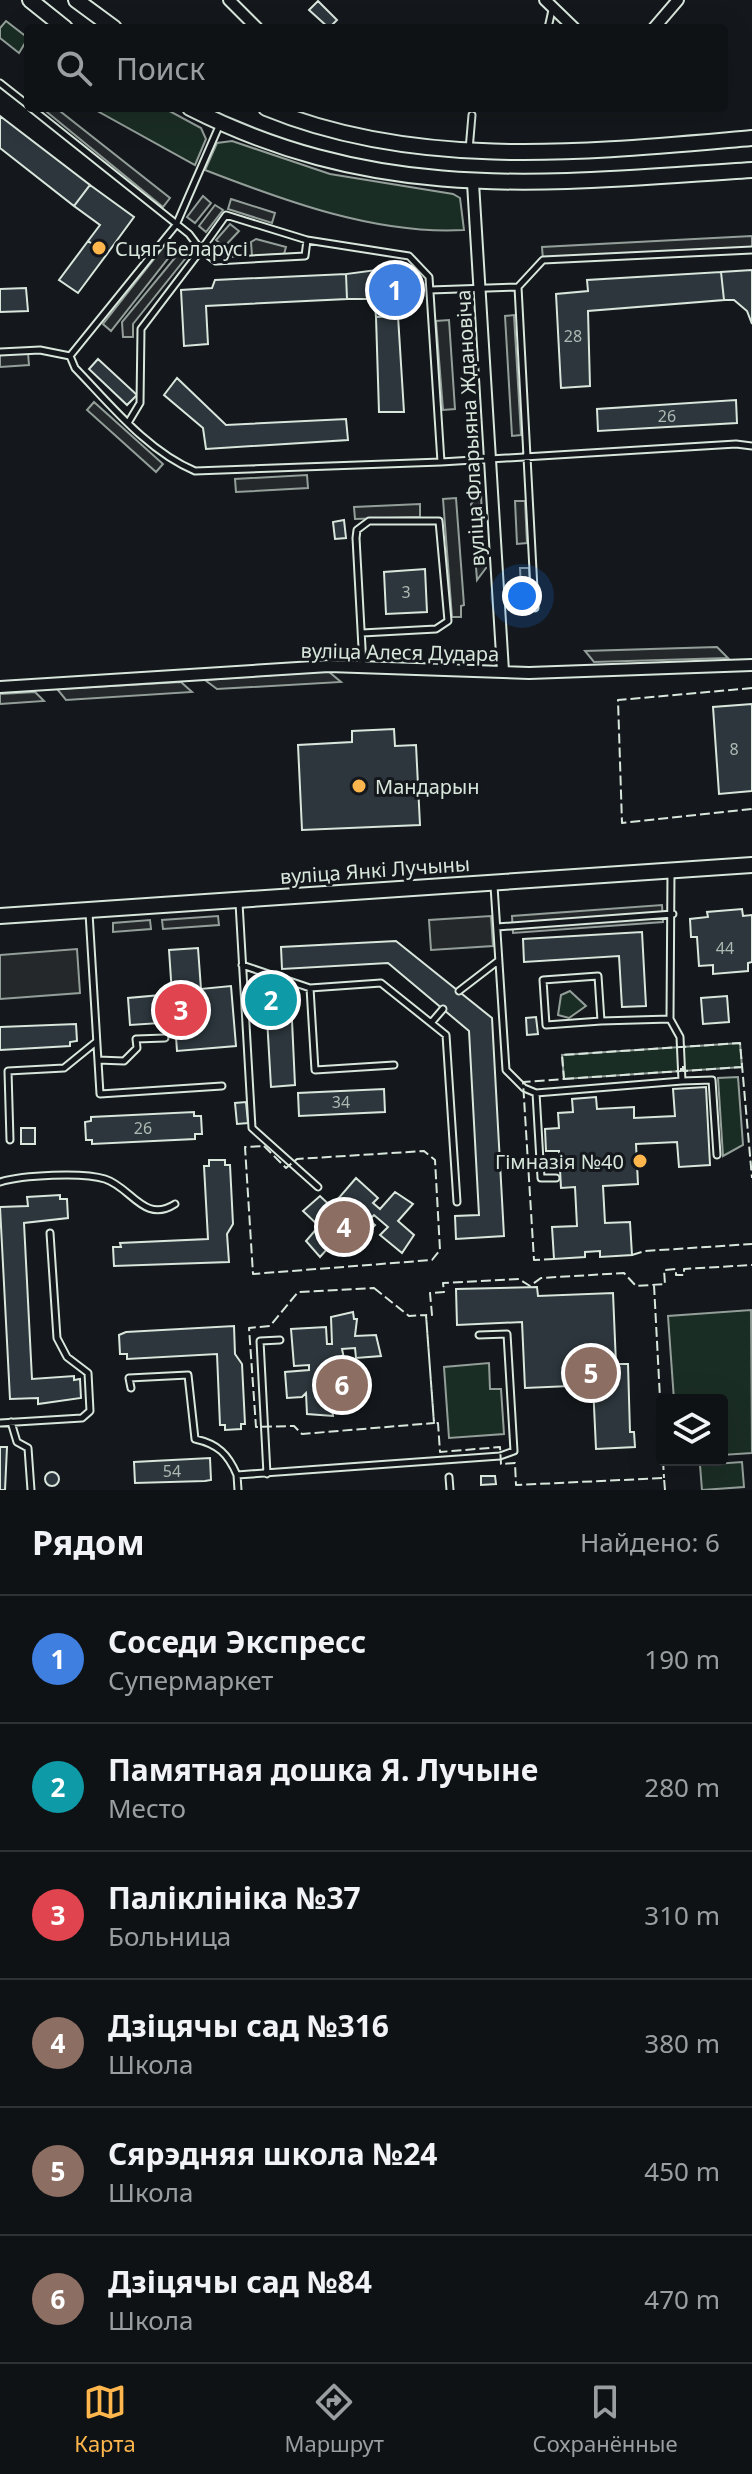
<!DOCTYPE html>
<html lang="ru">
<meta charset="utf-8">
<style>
:root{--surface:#0f1215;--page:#181b1e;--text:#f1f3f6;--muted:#9b9ea0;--line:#2f3234;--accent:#ffb74d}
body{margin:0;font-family:"Noto Sans",sans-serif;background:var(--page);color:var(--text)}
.controls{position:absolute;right:24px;bottom:24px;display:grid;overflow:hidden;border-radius:8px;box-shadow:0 8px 32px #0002}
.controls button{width:72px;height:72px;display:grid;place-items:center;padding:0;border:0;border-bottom:2px solid var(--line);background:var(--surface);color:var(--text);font:40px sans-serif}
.you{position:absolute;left:522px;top:596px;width:28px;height:28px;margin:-20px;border:6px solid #fff;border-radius:50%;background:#1a73e8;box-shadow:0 0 0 12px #1a73e833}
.badge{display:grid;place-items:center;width:52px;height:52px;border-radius:50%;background:var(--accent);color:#fff;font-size:26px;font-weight:700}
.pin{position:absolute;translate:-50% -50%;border:4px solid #fff;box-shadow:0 2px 8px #0006}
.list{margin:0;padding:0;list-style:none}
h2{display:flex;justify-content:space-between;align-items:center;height:104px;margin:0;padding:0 32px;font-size:34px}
h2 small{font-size:26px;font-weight:400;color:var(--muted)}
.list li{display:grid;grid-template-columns:52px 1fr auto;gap:24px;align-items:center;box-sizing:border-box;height:128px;padding:0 32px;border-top:2px solid var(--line)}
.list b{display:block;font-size:30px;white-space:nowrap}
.list p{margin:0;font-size:26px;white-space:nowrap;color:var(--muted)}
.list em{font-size:26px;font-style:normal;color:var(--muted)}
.icon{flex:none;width:44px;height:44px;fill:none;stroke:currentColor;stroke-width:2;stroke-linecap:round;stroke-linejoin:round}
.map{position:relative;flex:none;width:752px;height:1490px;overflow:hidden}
.search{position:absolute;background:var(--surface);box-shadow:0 8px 32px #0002;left:24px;right:24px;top:24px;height:88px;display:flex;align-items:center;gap:20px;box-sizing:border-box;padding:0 28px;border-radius:8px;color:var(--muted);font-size:30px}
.sheet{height:872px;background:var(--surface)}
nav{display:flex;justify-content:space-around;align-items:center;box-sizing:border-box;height:112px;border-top:2px solid var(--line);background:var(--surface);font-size:22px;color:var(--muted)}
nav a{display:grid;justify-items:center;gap:4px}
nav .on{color:var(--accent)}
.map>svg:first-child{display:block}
.green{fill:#1a2d24;stroke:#939e99;stroke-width:2}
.parking{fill:#24282b;stroke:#939e99;stroke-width:2}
.building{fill:#2c363c;stroke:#d8e6dc;stroke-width:2}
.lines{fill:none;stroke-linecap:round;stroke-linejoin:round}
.service-casing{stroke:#d8e6dc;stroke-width:9}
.minor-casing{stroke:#d8e6dc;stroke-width:14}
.secondary-casing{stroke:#d8e6dc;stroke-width:18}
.service{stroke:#14181c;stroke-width:5}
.minor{stroke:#14181c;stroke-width:10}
.secondary{stroke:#14181c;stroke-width:14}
.fence{stroke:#d8e6dc;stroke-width:2;stroke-dasharray:10 4;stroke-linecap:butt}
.poi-dot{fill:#ffb74d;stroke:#14181c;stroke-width:3}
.labels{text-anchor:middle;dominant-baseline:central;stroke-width:6;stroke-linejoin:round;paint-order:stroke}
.number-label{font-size:16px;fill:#adbab4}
.poi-label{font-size:20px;fill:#d8e6dc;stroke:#14181c;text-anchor:start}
.street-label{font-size:20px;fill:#d8e6dc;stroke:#14181c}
</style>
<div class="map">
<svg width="752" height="1490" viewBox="0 0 752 1490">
<rect width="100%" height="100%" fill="#14181c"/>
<path class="green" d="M6,21L28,38L19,53L0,38V28Z
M92,108H164L201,128L206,139L195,165Z
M232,141L330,174L453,194L460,198L464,230C377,235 285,201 205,170L217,143Z
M570,991L586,1006L569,1018L558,1015L561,995Z
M740,1043L742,1067L683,1071L682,1047Z
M680,1047L681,1071L564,1079L562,1055Z
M738,1077L743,1145L723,1156L718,1078Z
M751,1310L752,1453L722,1455V1400H674L668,1316Z
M489,1363L490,1389H501L504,1434L449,1438L444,1367Z
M742,1462L744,1487L702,1490L700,1465Z"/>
<path class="parking" d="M42,108H56L170,198L163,207Z
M203,196L211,203L195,223L187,217Z
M231,199L275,213L272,223L228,209Z
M215,205L223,210L206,232L199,226Z
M230,224L239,231L224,247L216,240Z
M752,236V250L543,260L542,247Z
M256,239L286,247L284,254L252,256L251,242Z
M165,245L174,251L111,331L103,324Z
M178,254L185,259L133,324V337H123L122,322Z
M514,315L521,435L512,436L505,316Z
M449,320L455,409L443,410L436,321Z
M470,325L473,365L464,377L461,337Z
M28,353L29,365L0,367V355Z
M94,402L163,464L156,472L87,410Z
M307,475L308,488L236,492L235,479Z
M481,492L482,523L473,533L471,504Z
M456,498L464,605L461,606V617H452L443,499Z
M515,501H525L527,543L517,544Z
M420,504V517L355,519L354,507Z
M483,528L486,568L477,580L474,540Z
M520,568H529L531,610L522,611Z
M717,647L728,658L594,662L585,651Z
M328,671L341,682L217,689L205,680Z
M181,682L192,692L66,700L57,689Z
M35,692L44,701L0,704V694Z
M662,905L663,922L513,933L512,916Z
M218,916L219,925L163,929L162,920Z
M491,916L493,946L431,950L429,920Z
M150,920L151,929L113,932V923Z
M77,949L80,993L0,999V955Z"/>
<path class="building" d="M318,1L337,20L329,28L309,10Z
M0,116L90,185L74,206L0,148Z
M90,185L134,217L107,254L88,241L100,225L74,206Z
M88,241L107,254L78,293L59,280Z
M399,267L410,279L411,298L397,300L398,316L376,317L375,305L367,299H347L346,274Z
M752,270V324L747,311L734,300H724L721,272Z
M721,272L724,300L588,311L590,386L561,388L556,294L588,291L587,280Z
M346,274L347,299L206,306L208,344L184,346L181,290L212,288L215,280Z
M26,288L28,311L0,312V289Z
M398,316L404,412H379L376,317Z
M98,359L137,395L127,405L89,369Z
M177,378L226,425L346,419L348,440L206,449L203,428L164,395Z
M736,400L737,423L598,431L597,409Z
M344,520L346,538L335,539L333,522Z
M425,569L427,612L386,614L384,572Z
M752,704V791L719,794L713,707Z
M394,729L395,746L416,745L420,825L302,830L298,745L352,742V731Z
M742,909L743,916L752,915V962L748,963V971L713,974V965L699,966L697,937H691L690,919L708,917L707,912Z
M642,932L646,1006L622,1007L619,956L524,962L523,939Z
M396,941L492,1018L504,1236L456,1239L455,1216L479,1215L469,1031L388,963L282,969L281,947Z
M198,948L201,989L231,986L236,1046L177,1051L175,1022L130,1025L128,998L172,994L169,950Z
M727,996L729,1022L703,1024L701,998Z
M291,999L295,1085L271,1087L266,1001Z
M536,1017L538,1034L527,1035L526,1018Z
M76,1024L77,1041L70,1042V1046L0,1050V1027Z
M706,1087L710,1165L679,1167L677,1142L636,1144L638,1184L603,1186L605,1223L630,1222L632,1255L600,1257V1251L585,1252V1257L554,1259L552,1227L577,1226L575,1187L561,1188L559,1151H546L545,1129L559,1128L558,1113L573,1112L572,1099L596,1097L597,1109L634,1107V1118L675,1116L673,1089Z
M384,1089L385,1112L299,1116L298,1093Z
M246,1102L248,1123L237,1124L235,1103Z
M194,1112V1116H201L202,1134H195V1139L92,1144V1140H86L85,1122L91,1121V1117Z
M21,1128H35V1144H21Z
M209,1160H225V1165H230L233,1224L227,1234L229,1262L114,1266L113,1247H121L120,1243L208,1239L204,1166H209Z
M356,1178L378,1198L373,1203L380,1209L395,1192L413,1204L398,1221L414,1235L402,1253L380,1235L388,1227L374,1215L369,1220L375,1225L360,1241L343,1226L348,1221L343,1216L331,1230L338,1237L320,1257L306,1241L319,1226L303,1211L320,1196L336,1211L342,1204L337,1200Z
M60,1195V1199H67L68,1218L24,1223L32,1379L74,1376V1380L80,1379L81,1398L38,1404V1398L10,1399L0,1207L28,1206L27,1197Z
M537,1287L538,1296L613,1293L616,1364H628L630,1432H634L635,1447L596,1449L593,1385L525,1388L522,1322L457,1325L456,1289Z
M353,1312L354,1319H357L355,1336L376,1335L381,1356L356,1358L355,1348L342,1349L348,1378L328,1379L333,1416L307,1414L306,1393L302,1397L287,1398L285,1372L309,1370V1365L294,1366L291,1329L326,1327L327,1344H332L331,1317Z
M234,1326L235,1354L242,1364L245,1424H241V1429L225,1430V1425H220L217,1354L127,1359V1354H120L119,1335L126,1332Z
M0,1447H7L5,1490H0Z
M210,1458L211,1480L205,1481L135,1483L134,1462Z
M45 1479a7 7 0 1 1 14 0a7 7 0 1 1-14 0Z
M481,1476H495L496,1484L481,1485Z"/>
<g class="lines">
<defs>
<path id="service" d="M548,28L552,10
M0,83L28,105
M31,108L189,234L201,250L226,215L307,240L409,256L429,277L441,462
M469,150L472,115
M518,287L535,608
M430,290L518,287L543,260L752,250
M0,352L40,350L70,356
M70,356L75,368C110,404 147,451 195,471L441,462L736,444L752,446
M70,356L176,225L220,124
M128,423L140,403L141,329L201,250L216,261L305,256L307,240
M362,633L436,629L448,621L439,521H369L357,530L356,538L363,666
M671,871L670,1019L680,1037L682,1081L712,1080L717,1155
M494,886L506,1070L524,1088L536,1093L541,1178H556
M239,903L252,1128L318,1187
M89,913L100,1094L222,1086
M497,927L673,914
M242,965L310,988L381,983L446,1035L457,1202
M598,976L601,1021L546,1025L543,980Z
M310,988L315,1070L394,1065
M459,991L498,961
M601,1021L670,1019
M431,1023L443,1009
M98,1060L124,1061L137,1048L136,1039L165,1038
M536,1093L682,1081
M10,1140L8,1071L64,1068L96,1042
M0,1182C22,1175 83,1172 105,1179C131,1187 144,1224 175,1204
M131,1388L129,1378L188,1375L195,1439C218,1444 228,1454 237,1475L500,1456L514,1451L507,1334L479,1335
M11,1422L17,1442L28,1448L31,1490
M0,1423L82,1418L90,1411L88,1373L67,1357L57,1338L50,1233
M267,1474L260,1341L280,1340
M237,1475L238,1490
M449,1477L450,1490"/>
<path id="minor" d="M229,0L257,28
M545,0L574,28
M654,28L678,0
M473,183L503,671
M0,687L329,666L529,673L752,665"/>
<path id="secondary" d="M30,0L65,28
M76,0L114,28
M190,108C382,205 547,183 752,170
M266,108C419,171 590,152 752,138
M0,916L752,865"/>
</defs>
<use href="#service" class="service-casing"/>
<use href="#minor" class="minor-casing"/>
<use href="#secondary" class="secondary-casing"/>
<use href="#service" class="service"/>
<use href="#minor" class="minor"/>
<use href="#secondary" class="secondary"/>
<path class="fence" d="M752,688L618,700L622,823L752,809
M683,1066V1071L742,1067
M564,1079L681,1071V1068
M264,1146L286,1168L297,1159L424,1151L435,1160L440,1250L432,1260L253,1274L245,1147Z
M632,1255L645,1251L752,1244
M554,1259L534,1260L523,1082L564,1079L562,1055L740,1043L752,1178
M654,1285L662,1436
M374,1288L409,1316L426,1315L434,1423L302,1434L294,1426L256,1427L249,1328L270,1326L298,1292Z
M663,1460L664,1478
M665,1490L664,1478L516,1485L515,1463L501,1464L500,1447L440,1452L438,1423H434L426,1315H432L430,1293L444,1292L443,1283L519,1279L530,1286L541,1278L624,1273L636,1286L665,1284L664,1270L676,1269V1275H684V1269L752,1265"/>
</g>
<g class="poi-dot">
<circle cx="99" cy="248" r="8"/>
<circle cx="359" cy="786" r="8"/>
<circle cx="640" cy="1161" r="8"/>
</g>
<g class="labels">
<g class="number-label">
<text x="573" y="336">28</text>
<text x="667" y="416">26</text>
<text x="406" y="592">3</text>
<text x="734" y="749">8</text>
<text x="725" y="948">44</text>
<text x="341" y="1102">34</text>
<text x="143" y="1128">26</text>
<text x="172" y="1471">54</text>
</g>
<g class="poi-label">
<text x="115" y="248">Сцяг Беларусі</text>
<text x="375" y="786">Мандарын</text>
<text x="624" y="1161" text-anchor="end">Гімназія №40</text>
</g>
<g class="street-label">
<text transform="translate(470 428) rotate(-93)">вуліца Фларыяна Ждановіча</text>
<text transform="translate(400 652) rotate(1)">вуліца Алеся Дудара</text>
<text transform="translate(375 870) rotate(-4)">вуліца Янкі Лучыны</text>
</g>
</g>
</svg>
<div class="controls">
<button><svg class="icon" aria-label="layers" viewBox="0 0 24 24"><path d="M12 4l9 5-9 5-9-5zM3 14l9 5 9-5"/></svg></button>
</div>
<div class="you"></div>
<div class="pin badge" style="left:395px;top:290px;background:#3f7fe0">1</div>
<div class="pin badge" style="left:271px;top:1000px;background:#0f9aa8">2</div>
<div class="pin badge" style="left:181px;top:1010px;background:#e0444e">3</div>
<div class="pin badge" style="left:344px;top:1227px;background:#8d6e63">4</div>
<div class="pin badge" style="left:591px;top:1373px;background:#8d6e63">5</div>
<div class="pin badge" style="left:342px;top:1385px;background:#8d6e63">6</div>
<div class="search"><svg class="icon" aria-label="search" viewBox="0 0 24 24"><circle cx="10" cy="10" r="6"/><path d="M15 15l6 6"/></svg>Поиск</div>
</div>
<section class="sheet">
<h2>Рядом<small>Найдено: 6</small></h2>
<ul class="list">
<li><span class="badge" style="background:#3f7fe0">1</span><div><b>Соседи Экспресс</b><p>Супермаркет</p></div><em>190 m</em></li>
<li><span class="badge" style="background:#0f9aa8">2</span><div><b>Памятная дошка Я. Лучыне</b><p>Место</p></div><em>280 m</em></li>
<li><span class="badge" style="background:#e0444e">3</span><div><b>Паліклініка №37</b><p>Больница</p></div><em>310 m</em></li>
<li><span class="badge" style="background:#8d6e63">4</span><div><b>Дзіцячы сад №316</b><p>Школа</p></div><em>380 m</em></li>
<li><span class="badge" style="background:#8d6e63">5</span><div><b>Сярэдняя школа №24</b><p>Школа</p></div><em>450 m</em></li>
<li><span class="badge" style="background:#8d6e63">6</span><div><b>Дзіцячы сад №84</b><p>Школа</p></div><em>470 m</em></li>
</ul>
</section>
<nav>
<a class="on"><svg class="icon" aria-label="map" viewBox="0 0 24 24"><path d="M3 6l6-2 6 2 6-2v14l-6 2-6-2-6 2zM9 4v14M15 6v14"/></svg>Карта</a>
<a><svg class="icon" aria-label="directions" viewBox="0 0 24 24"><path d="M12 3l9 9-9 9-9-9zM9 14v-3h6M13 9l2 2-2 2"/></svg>Маршрут</a>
<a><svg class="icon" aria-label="saved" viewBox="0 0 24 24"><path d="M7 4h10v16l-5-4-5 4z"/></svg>Сохранённые</a>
</nav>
